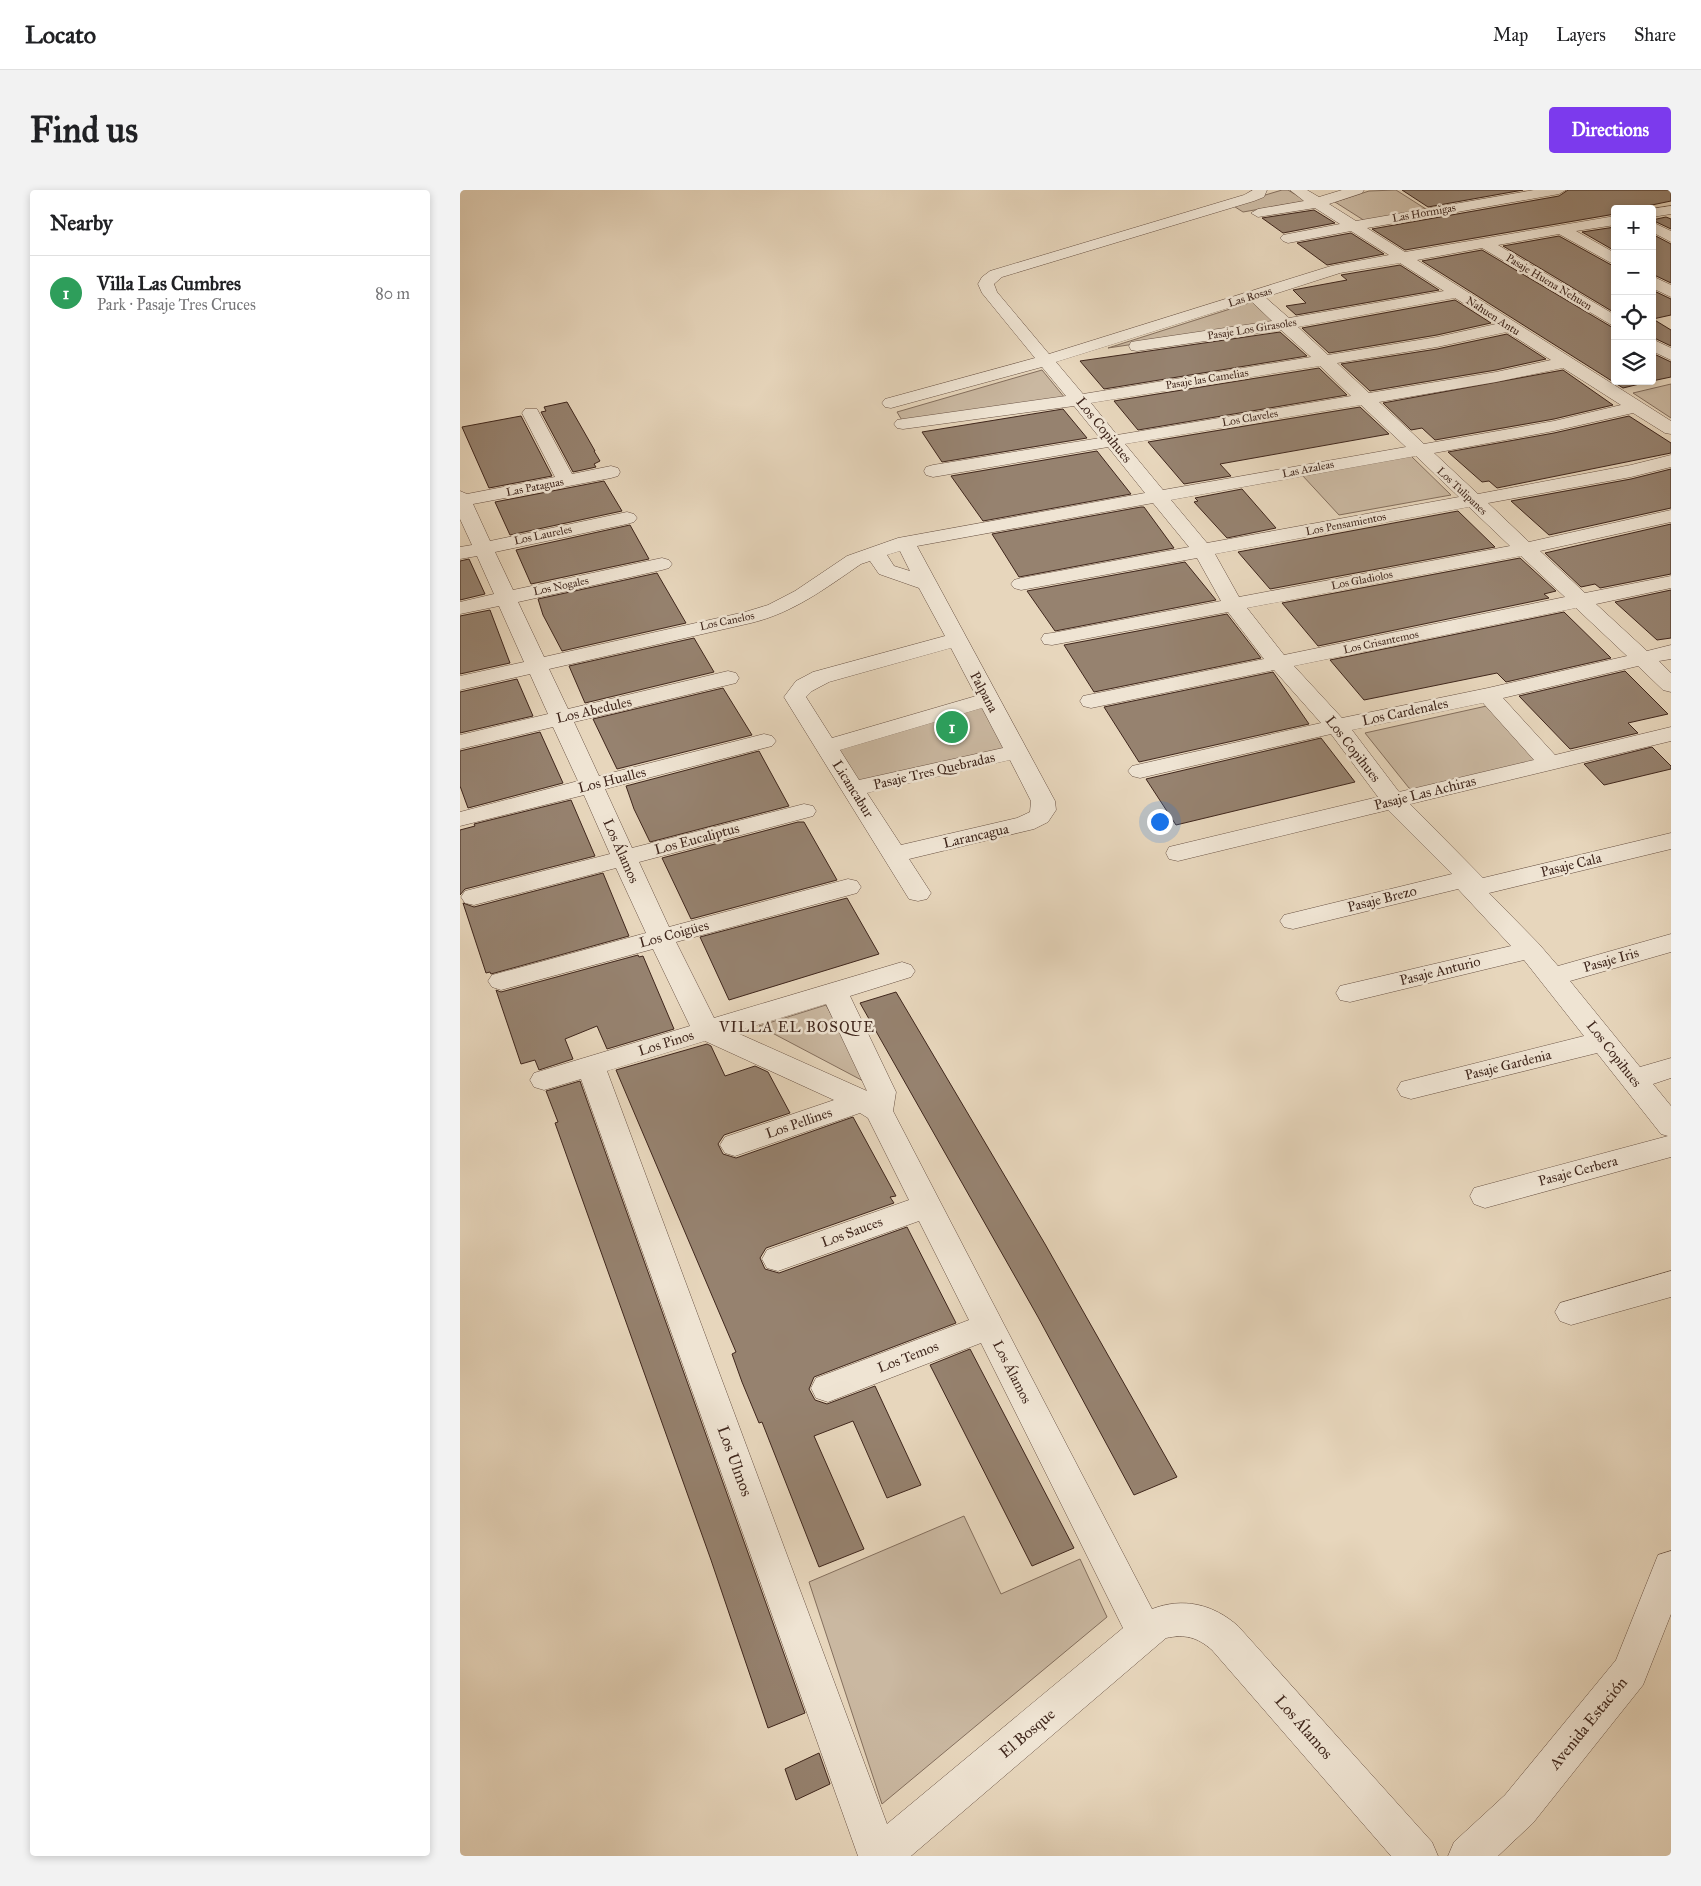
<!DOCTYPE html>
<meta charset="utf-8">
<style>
:root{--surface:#fff;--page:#f2f2f2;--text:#202124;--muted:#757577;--line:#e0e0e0;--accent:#7c3aed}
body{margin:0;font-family:"IM FELL Great Primer",serif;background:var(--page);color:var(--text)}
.controls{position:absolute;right:15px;top:15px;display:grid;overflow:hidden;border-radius:5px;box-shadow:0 2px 8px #0003}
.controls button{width:45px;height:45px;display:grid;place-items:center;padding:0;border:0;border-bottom:1px solid var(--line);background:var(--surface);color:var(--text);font:25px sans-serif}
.you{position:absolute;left:699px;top:631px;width:18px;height:18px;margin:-12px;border:4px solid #fff;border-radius:50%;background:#1a73e8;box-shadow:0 0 0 8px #1a73e833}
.badge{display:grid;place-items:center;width:32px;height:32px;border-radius:50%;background:var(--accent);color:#fff;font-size:16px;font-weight:700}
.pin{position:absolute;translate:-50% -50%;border:2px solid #fff;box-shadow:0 1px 5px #0006}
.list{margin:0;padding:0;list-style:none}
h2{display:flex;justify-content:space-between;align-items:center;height:65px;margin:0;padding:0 20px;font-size:21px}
h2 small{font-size:16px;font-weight:400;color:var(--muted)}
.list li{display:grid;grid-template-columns:32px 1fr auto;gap:15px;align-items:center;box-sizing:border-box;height:75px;padding:0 20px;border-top:1px solid var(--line)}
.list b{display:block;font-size:19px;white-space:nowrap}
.list p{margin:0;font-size:16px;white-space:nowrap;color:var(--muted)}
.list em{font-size:16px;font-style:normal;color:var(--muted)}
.icon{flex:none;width:28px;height:28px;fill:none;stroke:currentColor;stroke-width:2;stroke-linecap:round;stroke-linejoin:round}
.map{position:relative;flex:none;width:1211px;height:1666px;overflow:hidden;border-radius:5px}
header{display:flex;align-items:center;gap:30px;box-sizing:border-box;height:70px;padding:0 25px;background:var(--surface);border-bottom:1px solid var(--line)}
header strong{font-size:24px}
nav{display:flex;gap:28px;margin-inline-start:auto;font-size:18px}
.intro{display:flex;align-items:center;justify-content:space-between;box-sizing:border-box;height:120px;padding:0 30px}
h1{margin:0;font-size:35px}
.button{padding:12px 22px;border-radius:5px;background:var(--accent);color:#fff;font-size:18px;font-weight:700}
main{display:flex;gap:30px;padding:0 30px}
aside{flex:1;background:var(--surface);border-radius:5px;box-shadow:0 2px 8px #0003}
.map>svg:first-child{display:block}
.green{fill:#cab8a1;stroke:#846f5e}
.building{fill:#96826f;stroke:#3f261c}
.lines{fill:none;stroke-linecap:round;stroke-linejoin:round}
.minor-casing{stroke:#695244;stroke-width:1}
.minor{fill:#efe4d3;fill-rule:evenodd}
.labels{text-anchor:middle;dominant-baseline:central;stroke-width:5;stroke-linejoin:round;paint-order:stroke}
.far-street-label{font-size:11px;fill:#3f261c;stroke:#efe4d3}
.street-label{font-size:14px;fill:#3f261c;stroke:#efe4d3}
.neighbourhood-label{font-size:15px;letter-spacing:1px;fill:#3f261c;stroke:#efe4d3}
.near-street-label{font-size:16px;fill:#3f261c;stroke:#efe4d3}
</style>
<header>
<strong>Locato</strong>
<nav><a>Map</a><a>Layers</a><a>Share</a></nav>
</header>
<div class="intro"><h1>Find us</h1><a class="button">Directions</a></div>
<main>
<aside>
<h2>Nearby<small></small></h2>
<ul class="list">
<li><span class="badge" style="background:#2e9e5b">1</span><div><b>Villa Las Cumbres</b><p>Park · Pasaje Tres Cruces</p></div><em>80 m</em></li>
</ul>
</aside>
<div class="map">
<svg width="1211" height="1666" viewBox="0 0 1211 1666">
<rect width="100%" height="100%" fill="#e7d6bc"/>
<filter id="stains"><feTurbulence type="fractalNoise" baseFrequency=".004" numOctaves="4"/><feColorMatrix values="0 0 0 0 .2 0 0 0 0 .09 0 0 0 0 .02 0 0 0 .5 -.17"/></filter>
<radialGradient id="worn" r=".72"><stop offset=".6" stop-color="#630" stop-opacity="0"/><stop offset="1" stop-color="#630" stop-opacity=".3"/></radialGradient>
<path class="green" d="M822,0H828L846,11L783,22L772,15Z
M936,0L969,21L905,31L875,12L909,1Z
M792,112L815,133L648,158Z
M582,180L605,208L443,232L437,222Z
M1211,194V228L1173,203Z
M951,266L991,305L879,325L842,285Z
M1040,513L1095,576L957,602L949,598L905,543Z
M523,515L546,559L397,593L376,559Z
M366,815L409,894L299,836Z
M504,1326L541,1404L620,1369L647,1427L422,1614L349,1392Z"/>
<path class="building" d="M942,0H1063L968,17Z
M1108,0H1211V11L1187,16L1189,19H1155V24L945,60L912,39L1099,6Z
M854,20L875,33L823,43L802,28Z
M1206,27L1211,29V39L1192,30Z
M1155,37V61L1122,42Z
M891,43L924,64L867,75L837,53Z
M1192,44L1211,54V93L1192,84Z
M1099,46L1155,77V123L1043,56Z
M1022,60L1155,139V191H1192L1163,198L962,71Z
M940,75L979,100L836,125L826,116L846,113L833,100L887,90L881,85Z
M1192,100L1211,109V125L1193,129L1211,140V156L1192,147Z
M995,110L1031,133L977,145L869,163L842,138Z
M820,142L847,166L644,199L620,171Z
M1047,144L1086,169L1036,180L910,201L881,174L977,159Z
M1192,163L1211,172V187L1192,191Z
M859,178L887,205L678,240L654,211Z
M1103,180L1153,215L1094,229L975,250L962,238L951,240L923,213Z
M107,212L135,261H134L140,271L134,274L136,277L113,282L81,222L86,221L84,217Z
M900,217L929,244L760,274L771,286L724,294L688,252Z
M603,219L627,248L482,272L462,242Z
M61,226L92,286L29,298L2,237Z
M1169,226L1211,253V263L1037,298L1029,291L1022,292L988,262L1094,243Z
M637,261L671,304L523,331L491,286Z
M1211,279V318L1089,345L1051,311L1171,289Z
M144,291L162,321L50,345L35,312Z
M782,299L816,338L767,348L734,312L738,311L735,308Z
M681,317H684L714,358L559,387L532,344Z
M998,321L1035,357L810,399L778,362Z
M1211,334V384L1140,398L1135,394L1121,397L1085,363Z
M170,335L189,369L71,394L56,360Z
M1060,368L1096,401L1084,404L1089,408L858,456L822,413Z
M9,369L25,404L0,410V371Z
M725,372L756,410L595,441L567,401Z
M197,383L226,433L102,461L83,425L78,409Z
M1211,400V448L1197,450L1155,412Z
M30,420L50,473L0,484V426Z
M1104,422L1151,468L1046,492L1037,483L904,510L870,470Z
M767,424L801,468L634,502L604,455Z
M234,448L254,482L125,513L109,476Z
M1165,481L1208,524L1168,533L1178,543L1110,559L1059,506Z
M813,482L849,534L679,572L644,517Z
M57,489L73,526L0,543V502Z
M263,498L292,545L157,579L133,529Z
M80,542L103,593L8,618L0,596V561Z
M861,548L895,592L716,635L686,589Z
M1192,557L1211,576V579L1144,595L1124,574Z
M299,561L329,616L190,652L174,619L166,596Z
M111,610L135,666L5,699L0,705V640L15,636L14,634Z
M338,632H344L377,690L231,729L202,668Z
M143,683L169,746L31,784L30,782L26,783L3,713L14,717Z
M387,708L419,764L269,810L240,747Z
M178,765L179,767L183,766L214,839L147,859L137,836L105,849L113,869L79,880L75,870L61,874L36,800L41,802Z
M436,802L585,1054L717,1287L674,1305L578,1127L400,813Z
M247,854L251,856L265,886L295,876L308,882L330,923L264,945L258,954L263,964L276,968L393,927L436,1006L430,1007L434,1013L306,1058L300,1068L305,1079L319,1083L447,1037L496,1133L354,1187L349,1199L355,1210L367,1214L415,1196L461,1295L427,1308L393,1231L354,1246L404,1359L359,1377L302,1232L299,1233L282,1192L272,1164L276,1162L156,880Z
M120,891L345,1523L308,1538L251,1370L95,933L98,932L86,901Z
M510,1159L614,1358L572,1376L470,1175Z
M359,1563L370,1594L336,1610L325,1579Z"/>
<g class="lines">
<defs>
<path id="minor" d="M793,0H807L804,7L794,11L542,87L534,94L537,102L589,164L871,76L929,65L891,41L828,53L823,51L820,48L823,45L880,34L855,18L798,27L791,23L798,19L844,11L830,0H847L859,7L882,0H904L902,3L869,14L896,31L1074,0H1106L1099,4L907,38L945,62L1155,26V35L1116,41L1155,63V75L1099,44L1038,55L1155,125V137L1022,58L957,70L1211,231V244L1205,243L1173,223L1094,241L974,263L1018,304L1171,275L1211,265V277L1171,287L1028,313L1069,352L1211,320V332L1080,361L1125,403L1211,386V398L1136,414L1187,461L1211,455V469L1199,471L1211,483V502L1203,500L1178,476L1043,508L1095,565L1211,537V551L950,614L1023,688L1211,643V659L1029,703L1079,754L1098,776L1211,744V762L1110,791L1180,877L1211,868V888L1193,894L1211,916V967L1025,1018L1014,1014L1010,1006L1014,998L1208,946L1201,944L1137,863L951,909L941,906L937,899L941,892L1124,846L1064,770L890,812L880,810L876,803L880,796L1051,756L998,699L833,739L824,737L820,731L824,725L992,684L928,620L718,671L709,669L706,663L709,657L918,607L871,544L680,588L672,586L668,581L672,576L861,533L814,480L631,518L623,516L620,511L623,506L804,469L768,422L592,455L584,454L581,449L584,444L592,443L761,411L737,368L561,400L554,398L551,394L554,390L561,388L729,357L693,313L457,356L595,611L596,620L588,632L574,639L449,669L471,703L467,709L458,711L449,709L324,507L336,491L353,482L485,446L459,398L419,384L410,371L401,374C366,398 333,423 291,433L89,479L108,519L268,481L276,483L279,488L276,493L114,532L139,586L304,544L312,546L316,551L312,556L145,599L172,658L344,614L353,616L356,621L353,626L179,672L209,737L388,689L397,691L401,697L397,703L216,752L254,828L442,772L451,775L455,781L451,787L390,806L436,902L433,921L692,1419C723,1407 753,1414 778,1436L972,1652L978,1666H931L752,1460C737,1447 725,1444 706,1448L451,1666H398L121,889L84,900L74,897L70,890L74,883L230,836L193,759L41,800L32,797L28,791L32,785L186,743L156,678L14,715L5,713L1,707L5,701L150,664L124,605L0,636V622L118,591L93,537L0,559V545L88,524L70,484L0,500V486L64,472L39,416L0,424V412L34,404L17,366L0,369V357L12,355L0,329V301L7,304L95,287L62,223L65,219H77L112,284L151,276L158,278L160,282L158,286L151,288L13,314L30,351L167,322L174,324L177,328L174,332L167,334L35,362L53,400L202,368L209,370L212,374L209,378L202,380L58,412L84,467L285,422L308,415L335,401L387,366L438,348L685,303L648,257L473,287L466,285L464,281L466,277L473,275L640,248L614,216L443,239L437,238L434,234L437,230L443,229L606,206L582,177L431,218L425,217L422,213L425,209L575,168L522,103L518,94L522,87L530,81L784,5ZM940,73L984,101L829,128L805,107L880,83ZM995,108L1036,134L977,147L868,165L838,137ZM791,111L812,131L677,151L671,152L669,156L671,160L677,161L821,140L851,167L623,204L596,172ZM1047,142L1091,170L1036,182L909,203L877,173L977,157ZM860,176L891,206L657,245L631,213ZM1103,178L1161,215L1094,231L964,254L919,212L1036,192ZM901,215L946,257L703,300L665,254ZM956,266L999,307L747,353L711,310ZM1009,317L1050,356L779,407L755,364ZM440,361L450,381L434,376L427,365ZM1061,366L1105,407L824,465L787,418ZM1116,418L1167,466L1028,498L882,528L834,476ZM491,458L516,506L372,548L346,507L352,501L369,492ZM1023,513L1074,570L939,602L892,540ZM522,518L543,558L399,590L380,560ZM550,570L571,611L570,622L557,628L441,655L407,603ZM366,814L407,901L275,842ZM245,851L374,910L265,947L260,955L265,963L275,966L400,923L408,928L449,1010L307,1060L302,1069L307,1078L318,1081L459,1031L509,1130L356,1188L351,1198L356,1208L368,1212L521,1153L663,1438L427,1634L147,881Z
M1211,16V24L1192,27L1191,19Z
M1192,32L1211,41V52L1192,42Z
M1192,86L1211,95V107L1192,98Z
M1192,149L1211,158V170L1192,161Z
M1211,1081V1107L1111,1135L1100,1131L1095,1122L1100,1113Z
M1211,1361V1424L1183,1495L1073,1633L1038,1666H988L994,1652L1045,1605L1156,1470L1198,1365Z"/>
</defs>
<use href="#minor" class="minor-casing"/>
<use href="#minor" class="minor"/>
</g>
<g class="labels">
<g class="far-street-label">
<text transform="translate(964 23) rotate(-10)">Las Hormigas</text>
<text transform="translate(1089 92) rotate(31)">Pasaje Huena Nehuen</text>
<text transform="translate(790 107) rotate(-17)">Las Rosas</text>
<text transform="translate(1033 126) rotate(33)">Nahuen Antu</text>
<text transform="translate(792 139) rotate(-9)">Pasaje Los Girasoles</text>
<text transform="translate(747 189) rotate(-9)">Pasaje las Camelias</text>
<text transform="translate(790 228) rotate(-10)">Los Claveles</text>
<text transform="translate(848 279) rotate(-11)">Las Azaleas</text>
<text transform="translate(75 297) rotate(-11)">Las Pataguas</text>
<text transform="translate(1002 301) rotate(43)">Los Tulipanes</text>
<text transform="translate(886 334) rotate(-11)">Los Pensamientos</text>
<text transform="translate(83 345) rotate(-12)">Los Laureles</text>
<text transform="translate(902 390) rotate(-11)">Los Gladiolos</text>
<text transform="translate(101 396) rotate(-12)">Los Nogales</text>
<text transform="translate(267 431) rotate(-12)">Los Canelos</text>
<text transform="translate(921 452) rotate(-12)">Los Crisantemos</text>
</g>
<g class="street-label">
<text transform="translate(644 240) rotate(51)">Los Copihues</text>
<text transform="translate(524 502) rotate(62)">Palpana</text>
<text transform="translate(134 520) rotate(-13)">Los Abedules</text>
<text transform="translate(945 522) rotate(-12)">Los Cardenales</text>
<text transform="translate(893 559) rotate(52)">Los Copihues</text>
<text transform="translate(474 581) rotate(-13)">Pasaje Tres Quebradas</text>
<text transform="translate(152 590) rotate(-14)">Los Hualles</text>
<text transform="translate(393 599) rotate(58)">Licancabur</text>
<text transform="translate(965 603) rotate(-14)">Pasaje Las Achiras</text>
<text transform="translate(516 646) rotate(-13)">Larancagua</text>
<text transform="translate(237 649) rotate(-15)">Los Eucaliptus</text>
<text transform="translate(161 661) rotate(66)">Los Álamos</text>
<text transform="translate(1111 675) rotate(-14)">Pasaje Cala</text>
<text transform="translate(922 709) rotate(-14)">Pasaje Brezo</text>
<text transform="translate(214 744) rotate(-15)">Los Coigües</text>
<text transform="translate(1151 770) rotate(-16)">Pasaje Iris</text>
<text transform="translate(980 781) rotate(-14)">Pasaje Anturio</text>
<text transform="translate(206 853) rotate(-17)">Los Pinos</text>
<text transform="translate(1154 864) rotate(52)">Los Copihues</text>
<text transform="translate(1048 875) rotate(-14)">Pasaje Gardenia</text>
<text transform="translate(339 933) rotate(-19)">Los Pellines</text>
<text transform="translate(1118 981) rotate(-15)">Pasaje Cerbera</text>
<text transform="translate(392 1042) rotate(-20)">Los Sauces</text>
<text transform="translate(448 1167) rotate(-21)">Los Temos</text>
<text transform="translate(552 1182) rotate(63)">Los Álamos</text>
</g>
<g class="neighbourhood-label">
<text x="337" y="837">VILLA EL BOSQUE</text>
</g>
<g class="near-street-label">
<text transform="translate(275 1271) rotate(70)">Los Ulmos</text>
<text transform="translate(1128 1533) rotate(-51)">Avenida Estación</text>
<text transform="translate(844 1537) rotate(49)">Los Álamos</text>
<text transform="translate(567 1543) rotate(-40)">El Bosque</text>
</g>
</g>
<rect width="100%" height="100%" filter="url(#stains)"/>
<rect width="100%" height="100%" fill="url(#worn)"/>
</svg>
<div class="controls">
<button>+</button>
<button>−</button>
<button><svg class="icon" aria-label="locate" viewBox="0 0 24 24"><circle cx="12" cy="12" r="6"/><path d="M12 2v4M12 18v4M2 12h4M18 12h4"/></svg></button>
<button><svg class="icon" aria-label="layers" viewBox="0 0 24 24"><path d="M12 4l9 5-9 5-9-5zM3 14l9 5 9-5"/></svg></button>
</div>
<div class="you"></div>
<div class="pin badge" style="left:492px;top:537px;background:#2e9e5b">1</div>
</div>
</main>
